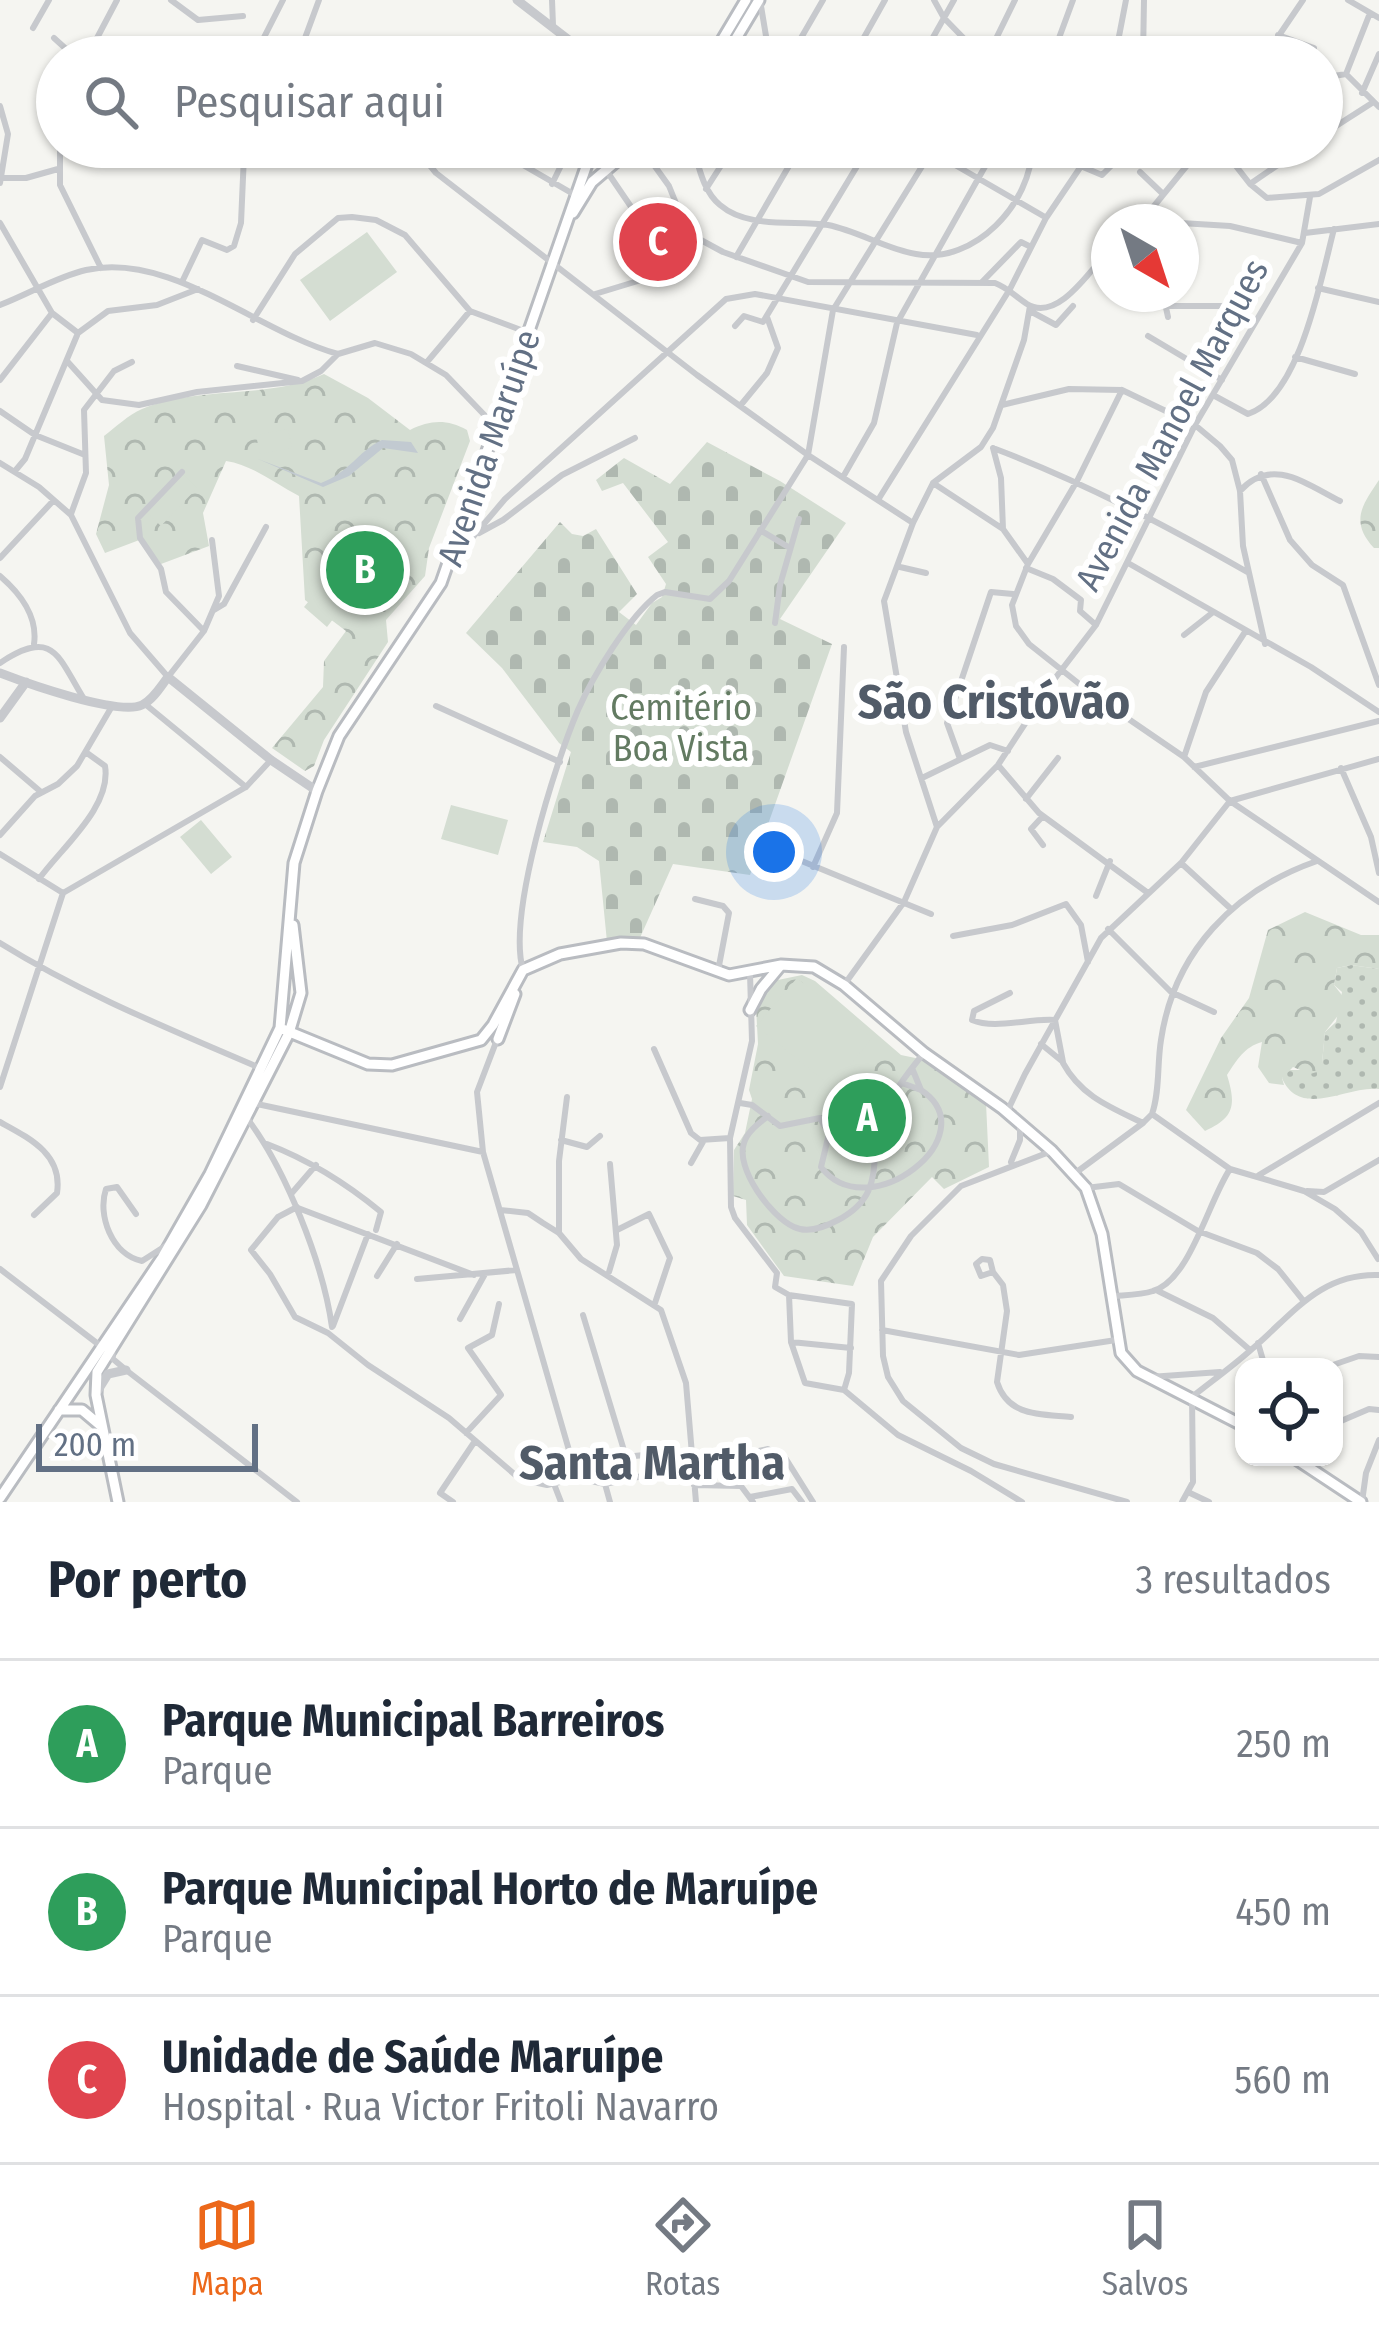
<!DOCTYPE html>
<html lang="pt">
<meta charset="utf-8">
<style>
:root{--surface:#fff;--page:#f6f6f7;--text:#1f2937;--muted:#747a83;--line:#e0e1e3;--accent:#ec681a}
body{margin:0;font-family:"Fira Sans Condensed",sans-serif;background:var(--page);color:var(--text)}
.controls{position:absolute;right:36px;bottom:36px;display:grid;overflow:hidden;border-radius:24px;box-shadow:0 3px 9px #0004}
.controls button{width:108px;height:108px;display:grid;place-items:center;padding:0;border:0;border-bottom:3px solid var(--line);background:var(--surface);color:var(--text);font:60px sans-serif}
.compass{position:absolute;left:1091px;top:204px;width:108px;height:108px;border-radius:50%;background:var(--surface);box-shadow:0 3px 9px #0004;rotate:141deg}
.scale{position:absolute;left:36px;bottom:30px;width:222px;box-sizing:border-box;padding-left:12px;border:6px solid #627084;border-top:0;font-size:33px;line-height:42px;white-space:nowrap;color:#627084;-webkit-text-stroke:9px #fff;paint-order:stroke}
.you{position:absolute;left:774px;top:852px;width:42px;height:42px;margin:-30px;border:9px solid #fff;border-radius:50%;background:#1a73e8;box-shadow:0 0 0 18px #1a73e833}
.badge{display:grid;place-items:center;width:78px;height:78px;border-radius:50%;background:var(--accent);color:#fff;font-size:39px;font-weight:700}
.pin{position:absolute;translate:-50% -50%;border:6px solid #fff;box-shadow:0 3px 12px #0006}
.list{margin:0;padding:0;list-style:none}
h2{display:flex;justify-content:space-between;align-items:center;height:156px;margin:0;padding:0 48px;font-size:51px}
h2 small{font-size:39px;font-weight:400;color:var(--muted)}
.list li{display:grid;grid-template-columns:78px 1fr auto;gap:36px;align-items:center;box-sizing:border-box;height:168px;padding:0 48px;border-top:3px solid var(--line)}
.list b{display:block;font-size:45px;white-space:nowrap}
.list p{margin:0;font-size:39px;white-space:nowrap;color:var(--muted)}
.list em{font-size:39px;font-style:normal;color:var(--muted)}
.icon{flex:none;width:66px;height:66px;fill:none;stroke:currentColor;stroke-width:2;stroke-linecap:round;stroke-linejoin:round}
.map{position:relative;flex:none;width:1379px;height:1502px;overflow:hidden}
.search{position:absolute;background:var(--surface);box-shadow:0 3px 9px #0004;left:36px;right:36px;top:36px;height:132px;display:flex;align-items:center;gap:30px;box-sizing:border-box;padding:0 42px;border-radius:66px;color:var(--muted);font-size:45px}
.sheet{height:660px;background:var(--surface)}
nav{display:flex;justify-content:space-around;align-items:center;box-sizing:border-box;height:168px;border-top:3px solid var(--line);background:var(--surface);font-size:33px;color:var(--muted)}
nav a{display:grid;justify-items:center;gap:6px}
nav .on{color:var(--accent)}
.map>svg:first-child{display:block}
.grass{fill:url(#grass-dots)}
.forest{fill:url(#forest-crowns)}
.cemetery{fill:url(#cemetery-stones)}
.pitch{fill:#d4ddd2}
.water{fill:#c2cad1}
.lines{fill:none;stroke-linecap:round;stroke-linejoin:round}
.secondary-casing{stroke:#b9bcc1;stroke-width:15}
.minor{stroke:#c7c9cd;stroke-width:6}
.tertiary{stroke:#c7c9cd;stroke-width:9}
.secondary{stroke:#fff;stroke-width:9}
.labels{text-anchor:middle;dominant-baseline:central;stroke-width:12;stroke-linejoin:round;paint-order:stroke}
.street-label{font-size:36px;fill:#627084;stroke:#fff}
.park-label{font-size:36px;fill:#637b62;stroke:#fff}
.district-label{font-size:48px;font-weight:bold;fill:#515b68;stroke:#fff}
</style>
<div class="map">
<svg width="1379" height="1502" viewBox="0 0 1379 1502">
<defs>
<pattern id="grass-dots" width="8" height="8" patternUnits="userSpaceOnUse" patternTransform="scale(3)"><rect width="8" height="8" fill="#d4ddd2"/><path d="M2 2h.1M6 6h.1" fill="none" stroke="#afb8b0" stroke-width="1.8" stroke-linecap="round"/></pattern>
<pattern id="forest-crowns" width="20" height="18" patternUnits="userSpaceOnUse" patternTransform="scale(3)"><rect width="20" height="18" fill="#d4ddd2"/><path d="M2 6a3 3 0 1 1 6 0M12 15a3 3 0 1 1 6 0" fill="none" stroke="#afb8b0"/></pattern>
<pattern id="cemetery-stones" width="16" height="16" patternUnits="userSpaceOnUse" patternTransform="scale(3)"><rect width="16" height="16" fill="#d4ddd2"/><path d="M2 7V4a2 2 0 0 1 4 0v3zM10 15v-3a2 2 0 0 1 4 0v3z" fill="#afb8b0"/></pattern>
</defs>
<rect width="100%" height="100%" fill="#f5f5f1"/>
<path class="grass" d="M1351,965L1379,969V1089C1348,1085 1300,1120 1282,1078L1286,1070H1304L1322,1063L1325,1032L1336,1022L1342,992L1334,985L1337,968Z"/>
<path class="forest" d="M324,374L368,398L410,430C430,420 447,419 467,430L470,441L429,548L425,576L386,620L388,642L324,740L314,766L305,771L272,748L323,687L324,661L346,631L305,600L299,496C275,484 253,465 226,461L203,513L209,546L161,564L142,539L105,553L96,534L109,485L104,436C116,427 128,415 142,409C201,385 267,400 324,374Z
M1379,480V548H1374C1349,521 1363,504 1379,480Z
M1305,912L1361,935H1379V969L1351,965L1337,968L1334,985L1348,1003L1325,1032L1322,1063L1317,1072L1310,1074L1293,1067L1282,1078L1284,1085L1269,1083L1258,1067L1262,1042C1244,1047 1237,1060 1227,1075C1237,1107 1233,1118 1205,1131L1186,1110L1221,1038L1249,998L1268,930Z
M802,975L815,981L901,1055L925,1060L986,1103L989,1167L944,1189L932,1177L873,1237L853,1286L784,1276L747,1225L746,1200L733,1196L734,1150L745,1133L752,1099L749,1090L758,1044L756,1007L773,981Z"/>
<path class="cemetery" d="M707,442L780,481L846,523L780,619L832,644L750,875L673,864L639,940L607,942L599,861L577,847L543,842L571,752L559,743L502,668L466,633L560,522L572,534L583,536L596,529L637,594L619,612L636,625L652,603L662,597L666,584L648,557L668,542L623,483L602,491L596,480L624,458L670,484Z"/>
<path class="pitch" d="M367,232L397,272L330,321L300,280Z
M288,429L292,448L260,454L256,435Z
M183,474L197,488L161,526L147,513Z
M317,591L340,610L327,627L304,607Z
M451,805L508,820L498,855L441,839Z
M201,820L232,857L211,874L180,837Z
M797,978L872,1038L832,1087L756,1026Z"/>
<path class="water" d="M382,440L411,442L418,453L383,448L349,476L323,487L258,459L321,483C350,472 357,452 382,440Z"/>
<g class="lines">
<defs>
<path id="secondary" d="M712,57L746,0
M725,57L759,0
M573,213L592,182L633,147
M750,1010L761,989L781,965
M280,1028L368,1064L392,1065L481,1040L493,1025L523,970L560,954L621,943L644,944L729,975L781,965L814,967L844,985L924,1053L1002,1108L1052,1151L1086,1188L1102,1234L1121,1353L1137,1371L1244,1426
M498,1039L515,994
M59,1410H82L101,1426
M1293,1457L1361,1502
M0,1498L162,1258L210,1174L280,1028L294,863L317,791L339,736L441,583L593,147
M118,1502L96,1395L97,1372L201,1205L289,1033L301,993L293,925"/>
</defs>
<use href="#secondary" class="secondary-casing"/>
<path class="minor" d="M171,0L198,20L243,16
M552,0L553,25
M760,0L769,54L774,57
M934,0L944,18L982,57
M1348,0L1379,18
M33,28L49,0
M1278,35L1314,48
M54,38L75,57
M1145,40L1156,57
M93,44L111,54
M1058,46L1072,57
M553,48L564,57
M87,57L117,0
M254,57L283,0
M298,57L319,0
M790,57L823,0
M853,57L885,0
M922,57L954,0
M987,57L1015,0
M1052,57L1073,0
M1115,57L1126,0
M1143,57L1144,0
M1257,57L1269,50L1303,0
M1346,74L1370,13
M1346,74L1379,107
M1322,78L1346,74
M45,82L57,92
M1362,93L1379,54
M0,106L8,134L0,183
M1322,135L1372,103
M60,147V185L101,268
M190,147C210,165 255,157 278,147
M415,147L436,173L697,375L808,455L913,523
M492,147L575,195
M641,147L669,186L688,233L723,252L808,282L995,283C1008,288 1015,296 1027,304C1058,323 1091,269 1109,250
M693,147C699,167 703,191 720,205C748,229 793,220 828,225C858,231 886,249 916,254C974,265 1032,203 1032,147
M859,147L862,158L913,147
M924,147L1045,217
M1221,147L1250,184L1267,198L1319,194L1379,160
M1083,167L1102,175L1130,147
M606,170L638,217
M1140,172L1163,194
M2,178H26L58,169
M552,184L570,147
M1250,184L1304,147
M706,189L733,147
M1141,222L1202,147
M0,223L52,313L78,333
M1181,223L1230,226L1302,243
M1305,233L1379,224
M736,257L800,147
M182,282L202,240L227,250L234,246L241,223L244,155
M982,282L1021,242L1031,247
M1318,288L1379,302
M595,294L651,277L688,233
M1163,294L1168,317
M0,305C29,294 56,277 86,270C170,251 258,332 338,354
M1165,306H1221
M1030,311L1056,325L1073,306
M253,320L295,254L338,218L352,217L376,220L405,235L470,311L529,333
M735,326L744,316L763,322L862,158
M1148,336L1222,380
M1295,357L1355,374
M67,361L102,400L139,405L197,392L302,381L321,371L338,354L375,343L411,354L446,375L494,425
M427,362L470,311
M237,366L298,380
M0,380L52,313
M1213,395L1248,414C1300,397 1321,278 1334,229
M1002,405L1069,389L1122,390L1195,425L1220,446L1232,460L1240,491L1243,546L1265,644
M740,406L767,373L778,348L767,317
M0,411L35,435L85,455
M993,448L1001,478L1003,529L1028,564L1012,605L1016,626L1029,644L1092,694L1184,757L1230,801L1379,902
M993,448C1083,482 1165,525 1249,573
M0,463L39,487L71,515L130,633L168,677L204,631L166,592L161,569L140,538L138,518L182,472
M15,471L25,459L78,333L108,311L157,305L198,289
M1261,474L1290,540L1312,565L1343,585L1379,685
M843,477L874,423L897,323L996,147
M933,483L1003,529
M1240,491C1272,456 1306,484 1340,501
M878,500L1010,289L1046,218L1094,147
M71,514L86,473L84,410L114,371L132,362
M760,530L790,548
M479,533L503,520L562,475L635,438
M0,558L53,501
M1128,563L1311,667L1379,712
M450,564L505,499L726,299L755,294L977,335
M1028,564L1077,481L1122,390
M900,567L926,573
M1026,568L1053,579L1081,600L1080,611L1096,625
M0,576C20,593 38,617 34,644
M214,610L224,604L266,527
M775,623L780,585L799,519
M204,631L219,596L212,540
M1184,635L1212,613
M0,663C54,627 58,657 84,699
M145,704L246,787
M436,706L560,762
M0,757L41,792
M1184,757L1206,692L1245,632
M960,759L947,723L991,592L1013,594
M998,765L1039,813L1148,893
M1194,767L1379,721
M1341,768L1371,837L1379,873
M922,778L990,745L1008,751
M1026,799L1058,758
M937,827L906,732L884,601L913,523L933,483L981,447L993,428L1024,340L1030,306
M0,835L35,796L58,784L77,766L111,708
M1043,845L1031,829L1043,816
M765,846L931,914
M0,854L63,893
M1181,863L1230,908
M813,867L837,813L844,647
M39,879C61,848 112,807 105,766L87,753
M1096,896L1110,861
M695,899L723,906L729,913L718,971
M1108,929L1171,992L1214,1012
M953,936L1012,925L1066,904L1081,925L1088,962
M0,943C82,994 172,1030 260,1068
M523,970C507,915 555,764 578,710C593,676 628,618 657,595L665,592L710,599L729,581L808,455L833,310L934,147
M750,973L752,1041L730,1138L731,1207L735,1218L777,1273L775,1287L789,1295L852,1304L849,1373L844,1390
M844,985L904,902L937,827L998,765L1053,681L1096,625L1195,425L1302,243L1310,197
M1010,993L974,1011L972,1020C995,1030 1028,1018 1055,1020L1063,1062L1041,1044
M498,1037L477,1092L483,1152L577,1478
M654,1049L691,1133L700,1140L730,1138
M1063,1063C1081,1096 1110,1107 1143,1123L1152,1114
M902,1083L921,1090L912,1068
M0,1087L63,893L246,787L271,760
M252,1103L483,1152
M740,1103L752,1105L780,1126L820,1118L829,1134L821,1167C868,1229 989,1135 921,1090
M1007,1112L1025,1074L1101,938L1181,863L1230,801L1379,759
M1152,1114C1160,1091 1157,1064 1161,1040C1174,952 1234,890 1317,861
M1152,1114L1230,1169L1304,1191L1335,1209L1361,1232L1378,1259
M768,1116C758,1124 747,1132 744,1143C735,1168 771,1217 794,1227C808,1234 825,1227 838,1220C889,1193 866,1158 883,1115C892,1093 909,1071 924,1053
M246,1117C285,1167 323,1263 332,1327
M0,1122C29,1138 63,1154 57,1193L34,1215
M561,1140L587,1147L600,1136
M267,1144C309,1160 347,1184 381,1212L376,1230
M1052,1151L961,1186L911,1236L881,1281L883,1356L888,1377L903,1401L961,1448L994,1464L1127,1502
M1011,1162L1020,1140V1123
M691,1163L704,1140
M1074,1174L1143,1123
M1259,1175L1379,1103
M1086,1188L1119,1184L1198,1231L1257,1253L1278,1269L1302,1299
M1307,1191L1324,1192L1379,1160
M291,1194L316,1165
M297,1207L278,1217L251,1250L270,1274L295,1317L328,1333L368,1365L449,1418L520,1479L547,1485L577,1478L605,1484
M298,1208L474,1275
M500,1210L528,1213L543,1223L559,1233L581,1259L661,1310L686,1383L696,1502
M136,1214L117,1187L106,1189C97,1215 112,1255 142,1261L167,1245
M617,1230L649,1214L670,1258L655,1303
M559,1233V1161L567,1097
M0,1269L102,1347
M609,1272L617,1245L610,1164
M993,1272L981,1276L976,1264L982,1259L990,1260L993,1272L1003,1285L1007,1311L997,1382C1008,1417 1041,1414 1071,1417
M377,1276L397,1244
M417,1279L517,1270
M1158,1291L1213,1318L1250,1350
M789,1295L791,1342L805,1383L844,1390L898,1435L971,1471L1022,1502
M1114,1296C1126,1295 1141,1295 1153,1291C1190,1280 1208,1202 1230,1169
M583,1315L626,1457
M460,1319L485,1274
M333,1326L368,1234
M882,1330L1019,1355L1116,1340
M791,1342L851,1348
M1258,1343L1265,1367
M112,1349L113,1359L126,1370L297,1502
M1327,1367L1359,1356L1379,1357
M1150,1377L1220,1372
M1334,1424L1369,1409L1379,1410
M466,1433L501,1395L468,1348L492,1335L499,1304
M590,1479C614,1449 659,1455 693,1454
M554,1484L561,1502
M605,1484L768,1449L786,1459L813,1502
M605,1484L610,1502
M694,1485L741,1486L753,1502
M1190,1493L1209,1502
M750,1497L792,1489L802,1502
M453,1502L440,1493L475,1441
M1182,1502L1193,1482L1192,1397C1212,1381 1233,1366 1252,1349C1293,1314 1320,1273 1379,1275
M1362,1502L1366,1473L1379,1440"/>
<path class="tertiary" d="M517,0L591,57
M0,673C26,683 118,716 142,705C153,700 161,686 168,677L271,760L317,791
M0,718L26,682
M98,1390L108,1374L126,1370"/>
<use href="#secondary" class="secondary"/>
</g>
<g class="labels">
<g class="street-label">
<text transform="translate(1172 425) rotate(-62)">Avenida Manoel Marques</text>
<text transform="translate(489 448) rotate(-71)">Avenida Maruípe</text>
</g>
<g class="park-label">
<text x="681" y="708">Cemitério<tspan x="681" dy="41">Boa Vista</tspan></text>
</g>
<g class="district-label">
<text x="994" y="702">São Cristóvão</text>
<text x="652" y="1463">Santa Martha</text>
</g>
</g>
</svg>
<div class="controls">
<button><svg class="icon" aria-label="locate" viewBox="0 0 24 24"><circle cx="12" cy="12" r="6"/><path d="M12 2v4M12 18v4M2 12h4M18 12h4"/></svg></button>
</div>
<svg class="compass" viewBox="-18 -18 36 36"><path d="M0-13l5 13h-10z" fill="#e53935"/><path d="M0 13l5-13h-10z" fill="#747a83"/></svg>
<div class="scale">200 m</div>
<div class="you"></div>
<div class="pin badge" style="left:867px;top:1118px;background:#2e9e5b">A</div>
<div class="pin badge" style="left:365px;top:570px;background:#2e9e5b">B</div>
<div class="pin badge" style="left:658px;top:242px;background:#e0444e">C</div>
<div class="search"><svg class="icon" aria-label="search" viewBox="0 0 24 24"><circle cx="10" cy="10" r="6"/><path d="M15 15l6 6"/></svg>Pesquisar aqui</div>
</div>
<section class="sheet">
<h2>Por perto<small>3 resultados</small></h2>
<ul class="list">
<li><span class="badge" style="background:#2e9e5b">A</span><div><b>Parque Municipal Barreiros</b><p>Parque</p></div><em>250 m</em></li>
<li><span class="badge" style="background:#2e9e5b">B</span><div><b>Parque Municipal Horto de Maruípe</b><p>Parque</p></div><em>450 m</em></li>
<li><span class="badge" style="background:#e0444e">C</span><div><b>Unidade de Saúde Maruípe</b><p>Hospital · Rua Victor Fritoli Navarro</p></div><em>560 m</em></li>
</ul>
</section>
<nav>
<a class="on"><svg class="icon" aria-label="map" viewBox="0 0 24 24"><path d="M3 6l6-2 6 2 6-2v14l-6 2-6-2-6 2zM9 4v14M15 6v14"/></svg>Mapa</a>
<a><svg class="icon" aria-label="directions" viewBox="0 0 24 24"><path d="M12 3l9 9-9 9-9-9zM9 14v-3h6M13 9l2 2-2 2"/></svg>Rotas</a>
<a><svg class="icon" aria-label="saved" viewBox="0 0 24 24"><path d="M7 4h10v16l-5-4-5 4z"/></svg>Salvos</a>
</nav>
